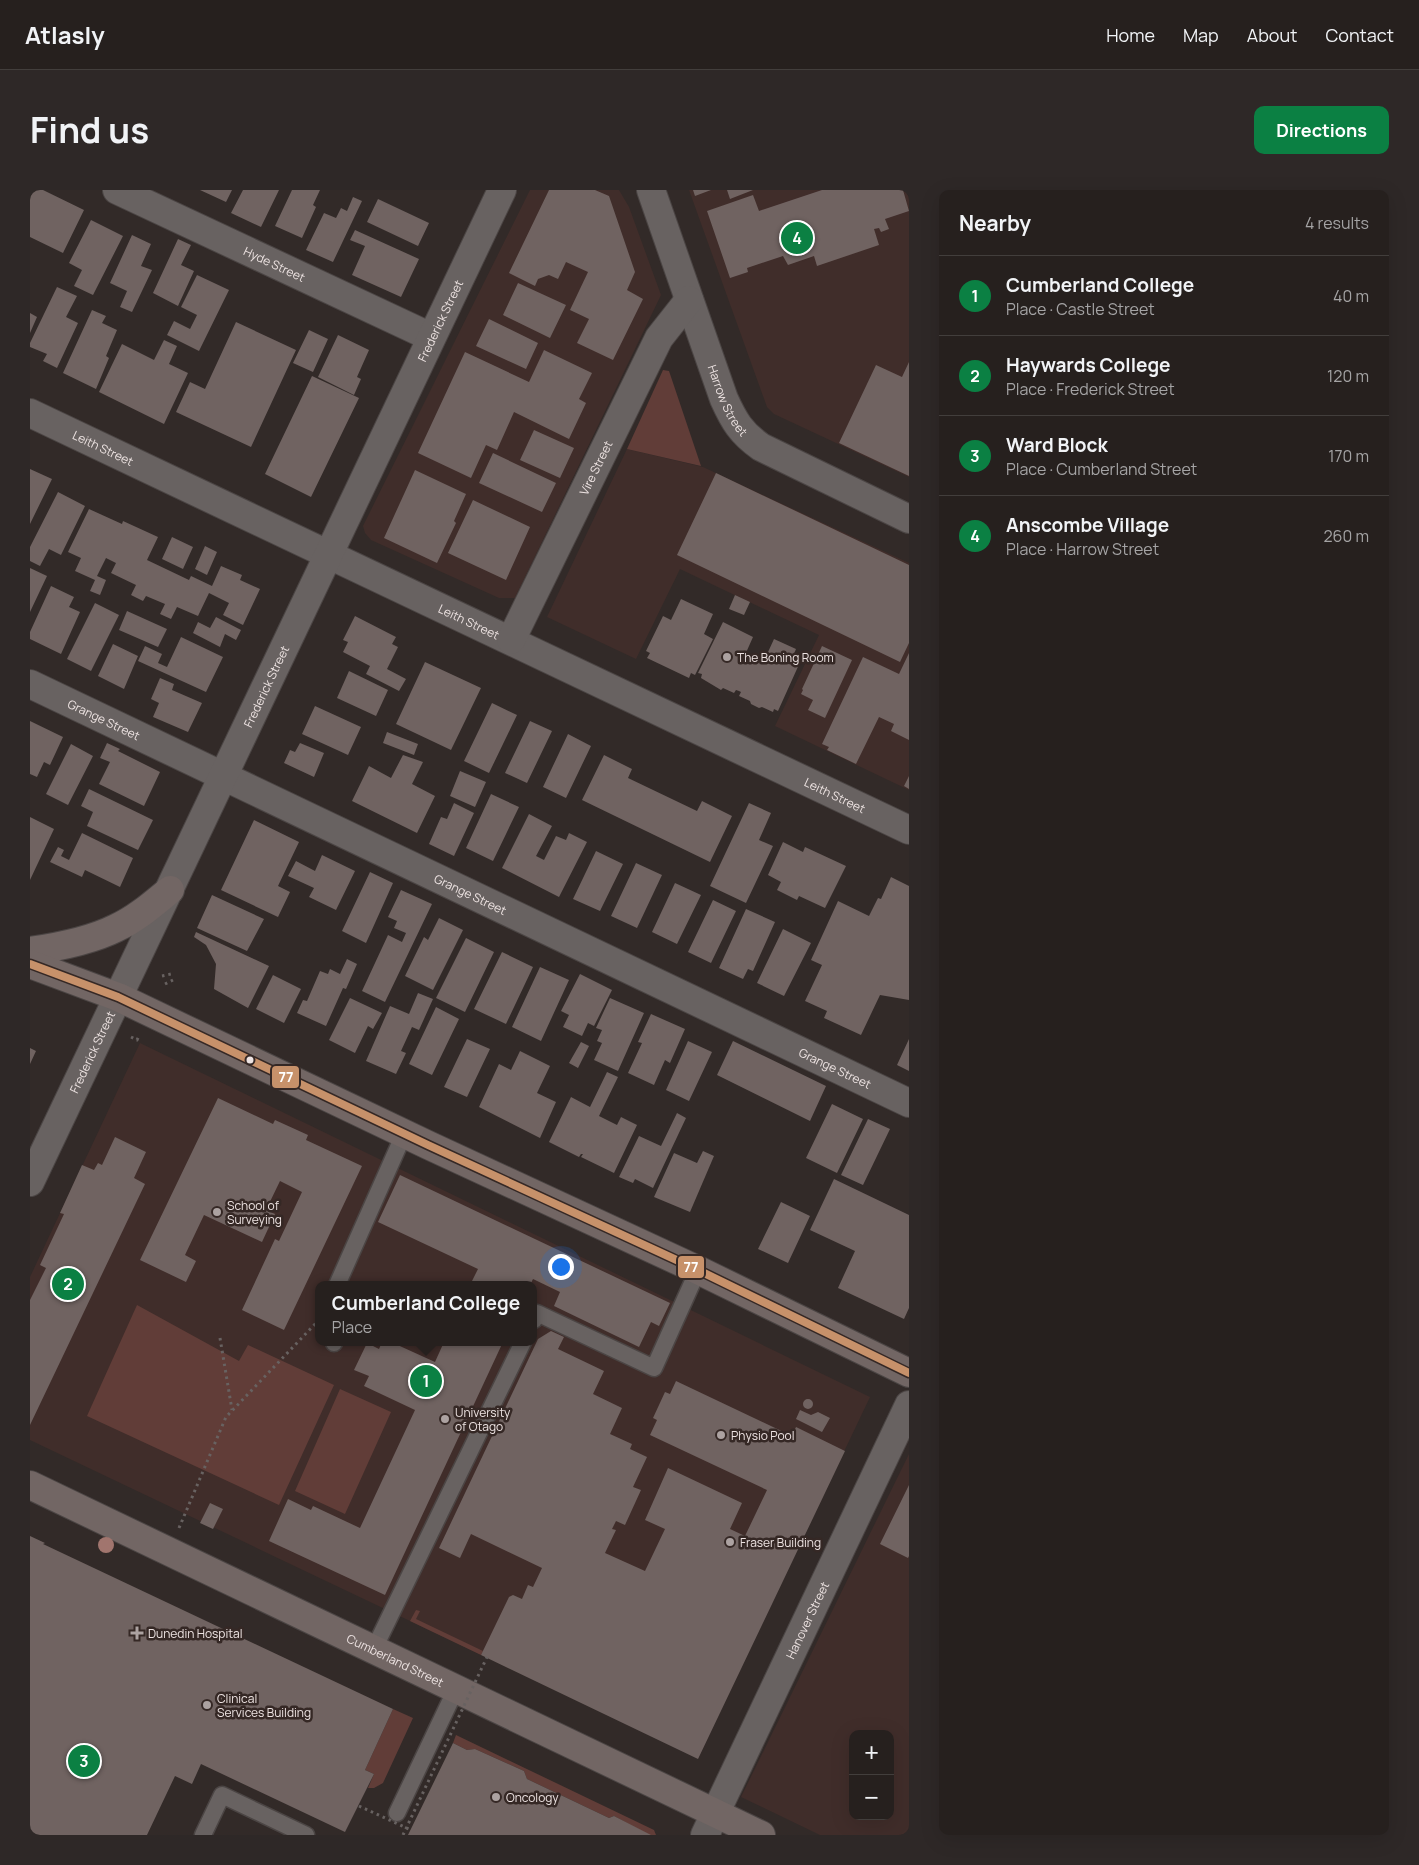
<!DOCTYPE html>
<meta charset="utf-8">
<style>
:root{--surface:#26201e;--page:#2e2827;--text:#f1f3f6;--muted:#a4a3a4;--line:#423e3c;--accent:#0b8043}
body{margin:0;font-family:Manrope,sans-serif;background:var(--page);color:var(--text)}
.controls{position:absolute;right:15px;bottom:15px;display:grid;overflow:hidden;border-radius:10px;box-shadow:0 5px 20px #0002}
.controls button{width:45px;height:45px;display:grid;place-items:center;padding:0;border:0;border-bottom:1px solid var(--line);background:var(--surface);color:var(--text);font:25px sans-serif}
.you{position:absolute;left:530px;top:1076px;width:18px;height:18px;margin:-12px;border:4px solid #fff;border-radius:50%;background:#1a73e8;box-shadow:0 0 0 8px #1a73e833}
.badge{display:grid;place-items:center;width:32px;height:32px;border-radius:50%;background:var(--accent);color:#fff;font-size:16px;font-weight:700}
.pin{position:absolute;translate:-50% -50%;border:2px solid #fff;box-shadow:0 1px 5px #0006}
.popup{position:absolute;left:285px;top:1091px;width:222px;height:65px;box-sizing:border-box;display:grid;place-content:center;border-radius:10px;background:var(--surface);filter:drop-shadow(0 1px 4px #0005);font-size:16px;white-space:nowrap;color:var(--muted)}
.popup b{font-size:19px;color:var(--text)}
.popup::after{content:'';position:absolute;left:50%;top:100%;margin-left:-10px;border:10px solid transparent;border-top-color:var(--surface)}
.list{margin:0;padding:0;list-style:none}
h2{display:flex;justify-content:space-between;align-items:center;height:65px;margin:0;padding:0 20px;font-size:21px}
h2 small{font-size:16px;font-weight:400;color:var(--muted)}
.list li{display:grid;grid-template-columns:32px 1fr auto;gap:15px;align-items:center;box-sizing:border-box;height:80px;padding:0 20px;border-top:1px solid var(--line)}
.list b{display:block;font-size:19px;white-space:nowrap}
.list p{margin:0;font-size:16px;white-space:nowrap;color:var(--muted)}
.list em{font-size:16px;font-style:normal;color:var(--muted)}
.map{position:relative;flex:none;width:879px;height:1645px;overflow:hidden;border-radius:10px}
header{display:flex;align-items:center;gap:30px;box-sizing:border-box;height:70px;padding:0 25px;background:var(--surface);border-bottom:1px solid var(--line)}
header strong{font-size:24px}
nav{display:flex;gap:28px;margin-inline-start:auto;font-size:18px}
.intro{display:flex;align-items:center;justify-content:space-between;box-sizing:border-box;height:120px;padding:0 30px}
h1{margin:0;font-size:35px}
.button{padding:12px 22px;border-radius:10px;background:var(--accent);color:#fff;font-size:18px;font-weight:700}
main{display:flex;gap:30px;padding:0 30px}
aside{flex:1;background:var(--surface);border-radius:10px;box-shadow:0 5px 20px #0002}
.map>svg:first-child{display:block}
.built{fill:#402d2a;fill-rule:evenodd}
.green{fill:#613d38}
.building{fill:#706361}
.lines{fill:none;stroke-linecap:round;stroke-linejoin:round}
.lane-casing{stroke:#4b4544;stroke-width:19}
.street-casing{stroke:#4b4544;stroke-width:30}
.secondary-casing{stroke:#4b4544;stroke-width:30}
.highway-casing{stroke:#4b4544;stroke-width:30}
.path{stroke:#686261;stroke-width:3;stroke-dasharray:2.5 4;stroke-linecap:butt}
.lane{stroke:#686261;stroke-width:16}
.street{stroke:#686261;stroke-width:28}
.secondary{stroke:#686261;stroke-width:28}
.highway{stroke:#726664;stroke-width:28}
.path-bridge{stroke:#686261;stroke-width:3;stroke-dasharray:2.5 4;stroke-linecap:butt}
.bus-1-casing{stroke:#352825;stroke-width:11}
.bus-1{stroke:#c7916a;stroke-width:8}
.tree{fill:#a1756e}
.poi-dot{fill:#aca2a1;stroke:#352825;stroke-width:2}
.bus-dot{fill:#ede3e2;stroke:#352825;stroke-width:2}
.labels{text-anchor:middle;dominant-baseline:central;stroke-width:5;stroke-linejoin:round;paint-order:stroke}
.street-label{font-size:12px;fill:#ede3e2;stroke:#352825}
.poi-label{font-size:12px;fill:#ede3e2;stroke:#352825;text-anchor:start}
.line-badge{stroke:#352825;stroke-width:2}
.badge-label{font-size:14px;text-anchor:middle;font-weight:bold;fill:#fff}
</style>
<header>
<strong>Atlasly</strong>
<nav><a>Home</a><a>Map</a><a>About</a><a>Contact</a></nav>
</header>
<div class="intro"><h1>Find us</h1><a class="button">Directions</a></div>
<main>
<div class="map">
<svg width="879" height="1645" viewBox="0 0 879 1645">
<rect width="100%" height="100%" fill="#322a28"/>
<path class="built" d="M500,0H589L599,17L631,105L485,408H469L341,350L335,343L333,336Z
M659,0H879V287L744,224L737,217Z
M597,259L673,277L879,373V600L745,536L789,445L650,379L606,469L517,427Z
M110,853L840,1207L668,1568L0,1250V1087ZM288,1095H504V1152H288Z
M879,1264V1645H790L711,1607ZM823,1544H860V1626H823Z"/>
<path class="green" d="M633,180L639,181L671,276L597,259Z
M107,1115L209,1171L218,1155L304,1195L249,1315L57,1226Z
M310,1199L361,1222L315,1324L265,1301Z
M386,1420L390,1421L386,1429L453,1461L451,1465L380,1431Z
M363,1519L383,1528L353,1593L344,1598H338L344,1584L335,1580Z
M426,1545L624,1640L626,1645H619L584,1626L579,1628L497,1589L494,1581L445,1559L437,1560L423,1553Z"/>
<path class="building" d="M0,0H13L54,20L33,63L0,47Z
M170,0H202L196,12Z
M213,0H249L231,37L201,23Z
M262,0H290L283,15L286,17L272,48L245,36Z
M519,0H565L579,6L605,82L597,100L613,109L583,170L547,153L559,129L540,120L558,82L536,72L528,89L519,85L508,89L505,96L479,83Z
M663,0H681L665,6Z
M697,0H723L700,9Z
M792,0H873L879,21L855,29L859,39L851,42L849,38L844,39L849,55L787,76L784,66L758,75L753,66L717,78L718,82L700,88L677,21L723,5L729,21Z
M323,7L332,11L303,72L276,60L294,23L306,28L311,18L317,21Z
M348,9L399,33L388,56L337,32Z
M61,30L93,46L63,105L44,96L52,80L39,73Z
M325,40L389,69L371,107L322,85L335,56L320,50Z
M102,45L121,54L111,76L122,80L102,122L90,117L97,101L80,93Z
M148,49L161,55L151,75L164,81L148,116L123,103Z
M167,85L199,100L169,161L137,145L144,131L160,139L167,125L151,117Z
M488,93L536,115L520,148L473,125Z
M27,97L47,106L36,127L48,133L27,178L13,171L17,164L0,157V153Z
M62,120L76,126L72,133L87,140L76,166L79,168L66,199L33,183Z
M0,123L7,127L0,143Z
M459,129L508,153L496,179L446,156Z
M206,132L266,160L221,257L146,222L160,192L175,199Z
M279,140L298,149L283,182L263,173Z
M308,145L339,160L327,187L331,189L324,205L288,187Z
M134,150L147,156L139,174L158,183L134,234L69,202L92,154L124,170Z
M514,160L562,183L549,209L556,213L539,249L484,222L467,260L456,255L441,288L388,263L435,162L499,192Z
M879,172V286L809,253L846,175L872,187Z
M282,186L329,208L281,307L235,284Z
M504,240L544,258L530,288L490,270Z
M463,263L526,293L512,322L449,293Z
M0,279L22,289L0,334Z
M385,280L436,304L424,331L426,333L407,373L354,348Z
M686,283L879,375V453L870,472L647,365Z
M28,302L55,316L31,365L19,359L10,376L0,371V357Z
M443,310L500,337L476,390L418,363Z
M59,319L92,334L93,331L128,347L117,370L159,390L161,386L182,396L191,376L212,385L210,390L230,399L213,435L193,425L199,413L179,403L168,426L147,417L141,429L130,424L135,414L116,406L113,411L101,405L106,395L81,383L86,373L76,368L67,386L76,390L70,405L60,401L65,390L45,381L51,368L38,362Z
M142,347L163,357L153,379L132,369Z
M175,356L187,362L177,385L165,379Z
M0,378L17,386L0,422Z
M21,396L44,407L39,417L50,422L31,464L0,449V442Z
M705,405L720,412L714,425L699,419Z
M651,409L683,424L674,444L683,449L665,485L661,483L659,488L617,468L620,463L616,461L633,426L641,430Z
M65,413L89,425L61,481L37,469Z
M97,421L137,439L128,457L89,440Z
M325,426L366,447L362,454L368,457L357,479L376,489L369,501L336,484L340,476L313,462L318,452L313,450Z
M186,427L211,440L206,450L195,444L190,457L163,443L168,432L180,438Z
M693,432L723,447L715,465L733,473L744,449L766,459L763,466L771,470L748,521L744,519L743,522L732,517L729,518L721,514L720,511L709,506L711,502L709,501L706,500L704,503L693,498L691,500L671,488L672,484L668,483Z
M151,447L193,467L176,502L108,471L115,456L132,464L128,473L137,477Z
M83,454L108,466L94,499L68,486Z
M792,456L822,470L795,528L778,520L783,510L771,504L773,500L772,499Z
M879,463V550L861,541L864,534L849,527L826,574L797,560L799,557L792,554L833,467L869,484Z
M395,472L451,498L421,560L366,534Z
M319,481L358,500L346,526L307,508Z
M130,488L144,494L142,500L172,513L158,542L123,527L129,513L121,509Z
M462,513L487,525L459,583L434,571Z
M285,516L331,537L318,565L272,544Z
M0,531L33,547L20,575L14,572L7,587L0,584Z
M500,531L522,541L497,593L475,583Z
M357,542L388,554L384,565L353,553Z
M538,544L561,556L536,608L513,597Z
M77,553L90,559L88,561L130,582L114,616L69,594L80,572L70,568Z
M270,553L294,563L284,587L254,573L260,560L265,562Z
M41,554L63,566L38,615L16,604Z
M373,565L393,572L382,594L405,606L387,643L322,611L339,576L361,588Z
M574,565L602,579L598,588L667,621L672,611L702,626L680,672L552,610Z
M430,581L456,592L445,617L420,606Z
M879,586V599L874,596Z
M59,599L123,630L108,660L57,636L63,622L51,616Z
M461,604L489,617L463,671L436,658Z
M424,613L444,623L424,666L399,654L411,627L417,629Z
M719,613L741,623L729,650L743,656L716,713L680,696Z
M499,624L522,636L506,666L514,670L526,646L536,650L539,643L557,652L529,707L472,678Z
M0,627L24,639L0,690Z
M224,630L269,652L248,696L260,702L248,727L191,700Z
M52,643L103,668L90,697L55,680L52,687L20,672L28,657L34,660L31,666L39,670Z
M753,652L773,662L775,657L816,676L795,718L769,706L767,710L747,700L751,692L738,685Z
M566,661L593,674L570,721L543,709Z
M292,665L325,681L306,720L279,707L284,698L258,686L266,671L285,681Z
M606,673L632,685L607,738L581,726Z
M340,682L363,693L336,753L312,741Z
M861,687L879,696V810L850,805L831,845L794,828L797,821L775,811L792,775L781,770L808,711L839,726L848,708L851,709Z
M645,693L671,705L647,754L622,742Z
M371,700L402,714L355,812L332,801L358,745L372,752L376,743L364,738L367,731L358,727Z
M182,705L234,729L217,761L167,738Z
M683,710L706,721L681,773L658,762Z
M716,719L745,732L723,781L718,779L713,789L689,778Z
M409,728L433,740L403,800L375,786L394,747L398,750Z
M753,739L781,753L754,806L727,793Z
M166,742L239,776L218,818L184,799L186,774L176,755L164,747Z
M436,748L464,762L435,822L406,808Z
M472,762L503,777L476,834L444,819Z
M317,769L327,774L316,799L313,798L296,836L267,823L273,810L277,811L290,781L298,784L300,779L310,784Z
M510,777L539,790L511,851L482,837Z
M550,784L582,800L564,836L558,833L552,846L533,837L539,825L531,821Z
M243,785L271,799L254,833L226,819Z
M388,803L403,809L389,840L382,837L371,861L376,863L366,884L336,871L360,816L379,824Z
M320,808L352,823L343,839L338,836L325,863L299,850Z
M580,808L614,823L588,881L564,870L572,853L567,851L572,840L566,838Z
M406,817L429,829L402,885L379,874Z
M621,824L655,839L640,873L635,870L624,895L598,883L612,853L608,852Z
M437,849L460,859L437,907L414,897Z
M879,849V881L867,875Z
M658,851L682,862L659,911L636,900Z
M703,851L796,896L780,931L687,885Z
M551,852L559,856L548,878L539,873Z
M0,858L6,861L0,874Z
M490,861L520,876L507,903L526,912L510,948L449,917L469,874L481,880Z
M577,882L588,887L569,926L587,935L591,927L607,935L584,983L551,967L553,964H551L549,967L519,952L541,907L560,917Z
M188,908L243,934L245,930L278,945L276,950L332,976L254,1140L212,1120L245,1049L249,1051L272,1002L250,991L236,1020L245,1024L232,1052L174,1025L155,1065L166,1071L156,1092L110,1070Z
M802,914L833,929L807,983L776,968Z
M647,923L656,928L623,998L605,989L603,993L589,987L609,946L631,956Z
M838,929L860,939L833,995L811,985Z
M85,947L116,962L104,988L115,994L0,1235V1110L16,1078L10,1075L34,1024L30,1023L52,975L64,980L68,973L72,975Z
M673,961L684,966L660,1022L624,1007L644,963L667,973Z
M370,985L640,1113L629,1136L621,1132L609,1157L524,1116L530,1102L503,1089L500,1095H440L448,1079L348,1032Z
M804,989L879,1025V1118L874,1129L808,1098L825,1061L780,1040Z
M751,1012L780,1026L758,1073L728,1059Z
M521,1141L534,1147L528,1159L574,1181L563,1204L592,1218L580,1244L602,1254L600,1259L617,1267L603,1297L611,1300L595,1335L586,1331L582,1339L586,1340L575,1363L615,1381L635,1339L615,1330L638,1278L712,1313L700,1339L715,1346L737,1300L620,1245L627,1230L623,1228L635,1202L640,1204L646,1191L762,1246L766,1237L815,1261L668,1569L451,1465L479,1407L483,1405L492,1409L498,1395L503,1397L512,1378L441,1344L430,1368L409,1358L508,1149Z
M352,1152H361L405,1172L414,1152H473L355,1405L239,1351L258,1309L281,1320L283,1316L330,1338L385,1220L334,1196L339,1186L324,1180L337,1153L349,1159Z
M773 1214a5 5 0 1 1 10 0a5 5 0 1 1-10 0Z
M770,1220L781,1225L788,1222L800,1228L792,1242L766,1229Z
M879,1295V1366L878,1368L850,1354Z
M180,1313L193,1319L183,1339L170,1333Z
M0,1346L15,1353L13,1354L363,1519L335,1580L344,1584L315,1642L171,1574L162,1594L145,1586L117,1645H0Z
M423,1553L437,1560L445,1559L494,1581L497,1589L579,1628L584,1626L621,1645H378Z"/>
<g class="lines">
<defs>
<path id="lane" d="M307,1095L374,944
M504,1130L507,1123L624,1178L668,1080
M304,1152V1153
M344,1459L493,1152
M367,1623L426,1499
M173,1645L192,1605L276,1645"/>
<g id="street">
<path id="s1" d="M87,0L401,147"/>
<path id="s2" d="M621,0L694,209C704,231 711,243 731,257L879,329"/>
<path id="s3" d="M0,223L879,640"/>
<path id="s4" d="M481,450L629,148L659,110"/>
<path id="s5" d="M0,494L879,913"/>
</g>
<g id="secondary">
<path id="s6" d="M0,992L472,0"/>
<path id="s7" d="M675,1645L879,1215"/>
</g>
<g id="highway">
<path d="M0,761C28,757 60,751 86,738C106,729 123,714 140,700"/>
<path d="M0,774L88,807L398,955L668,1080L879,1183"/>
<path id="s8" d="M0,1295L731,1645"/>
</g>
</defs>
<use href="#lane" class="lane-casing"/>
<use href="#street" class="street-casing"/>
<use href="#secondary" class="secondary-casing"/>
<use href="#highway" class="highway-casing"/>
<path class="path" d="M132,786L141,784
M135,794L143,790
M101,847L107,850L109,846
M190,1148L202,1220
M149,1338L196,1227L288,1131"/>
<use href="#lane" class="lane"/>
<use href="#street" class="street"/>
<use href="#secondary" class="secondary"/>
<use href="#highway" class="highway"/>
<path class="path-bridge" d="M329,1616L381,1640
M373,1645L457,1467"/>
<defs>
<path id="bus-1" d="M0,774L88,807L398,955L668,1080L879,1183"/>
</defs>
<use href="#bus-1" class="bus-1-casing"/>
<use href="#bus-1" class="bus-1"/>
</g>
<circle class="tree" cx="76" cy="1355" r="8"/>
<g class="poi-dot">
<circle cx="697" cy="467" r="5"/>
<circle cx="187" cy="1022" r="5"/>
<circle cx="415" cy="1229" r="5"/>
<circle cx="691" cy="1245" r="5"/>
<circle cx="700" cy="1352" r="5"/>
<path d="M104.5 1435.5h5v5h5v5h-5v5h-5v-5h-5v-5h5z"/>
<circle cx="177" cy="1515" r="5"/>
<circle cx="466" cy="1607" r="5"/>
</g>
<circle class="bus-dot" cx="220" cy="870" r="4.5"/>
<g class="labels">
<g class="street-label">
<text stroke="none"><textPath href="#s1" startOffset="174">Hyde Street</textPath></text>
<text stroke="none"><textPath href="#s6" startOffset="954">Frederick Street</textPath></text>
<text stroke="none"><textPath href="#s2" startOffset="224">Harrow Street</textPath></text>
<text stroke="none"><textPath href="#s3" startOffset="81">Leith Street</textPath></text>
<text stroke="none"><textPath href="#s4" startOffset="192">Vire Street</textPath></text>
<text stroke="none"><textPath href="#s3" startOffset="486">Leith Street</textPath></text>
<text stroke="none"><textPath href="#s6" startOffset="549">Frederick Street</textPath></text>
<text stroke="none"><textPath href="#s5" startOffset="82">Grange Street</textPath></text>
<text stroke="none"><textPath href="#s3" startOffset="891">Leith Street</textPath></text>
<text stroke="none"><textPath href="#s5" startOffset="488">Grange Street</textPath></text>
<text stroke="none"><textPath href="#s6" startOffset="144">Frederick Street</textPath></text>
<text stroke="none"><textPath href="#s5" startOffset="892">Grange Street</textPath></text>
<text stroke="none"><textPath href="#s7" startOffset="238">Hanover Street</textPath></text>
<text stroke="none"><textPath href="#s8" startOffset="405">Cumberland Street</textPath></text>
</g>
<g class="poi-label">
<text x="707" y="467">The Boning Room</text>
<text x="197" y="1015">School of<tspan x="197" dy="14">Surveying</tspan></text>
<text x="425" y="1222">University<tspan x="425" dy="14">of Otago</tspan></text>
<text x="701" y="1245">Physio Pool</text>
<text x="710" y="1352">Fraser Building</text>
<text x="118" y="1443">Dunedin Hospital</text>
<text x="187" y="1508">Clinical<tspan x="187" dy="14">Services Building</tspan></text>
<text x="476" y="1607">Oncology</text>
</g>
</g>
<g class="line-badge">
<rect x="241" y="875" width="29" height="24" rx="5" fill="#c7916a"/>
<rect x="647" y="1065" width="28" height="24" rx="5" fill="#c7916a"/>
</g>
<g class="badge-label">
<text x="256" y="892">77</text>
<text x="661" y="1082">77</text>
</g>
</svg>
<div class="controls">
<button>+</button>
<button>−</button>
</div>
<div class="you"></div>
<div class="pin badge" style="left:396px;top:1191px">1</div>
<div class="popup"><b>Cumberland College</b>Place</div>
<div class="pin badge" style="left:38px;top:1094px">2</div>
<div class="pin badge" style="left:54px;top:1571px">3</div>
<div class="pin badge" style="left:767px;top:48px">4</div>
</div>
<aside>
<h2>Nearby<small>4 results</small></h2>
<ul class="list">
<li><span class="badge">1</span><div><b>Cumberland College</b><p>Place · Castle Street</p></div><em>40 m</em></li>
<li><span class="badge">2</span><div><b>Haywards College</b><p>Place · Frederick Street</p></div><em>120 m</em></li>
<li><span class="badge">3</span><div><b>Ward Block</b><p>Place · Cumberland Street</p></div><em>170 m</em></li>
<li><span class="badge">4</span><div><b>Anscombe Village</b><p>Place · Harrow Street</p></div><em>260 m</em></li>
</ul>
</aside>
</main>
